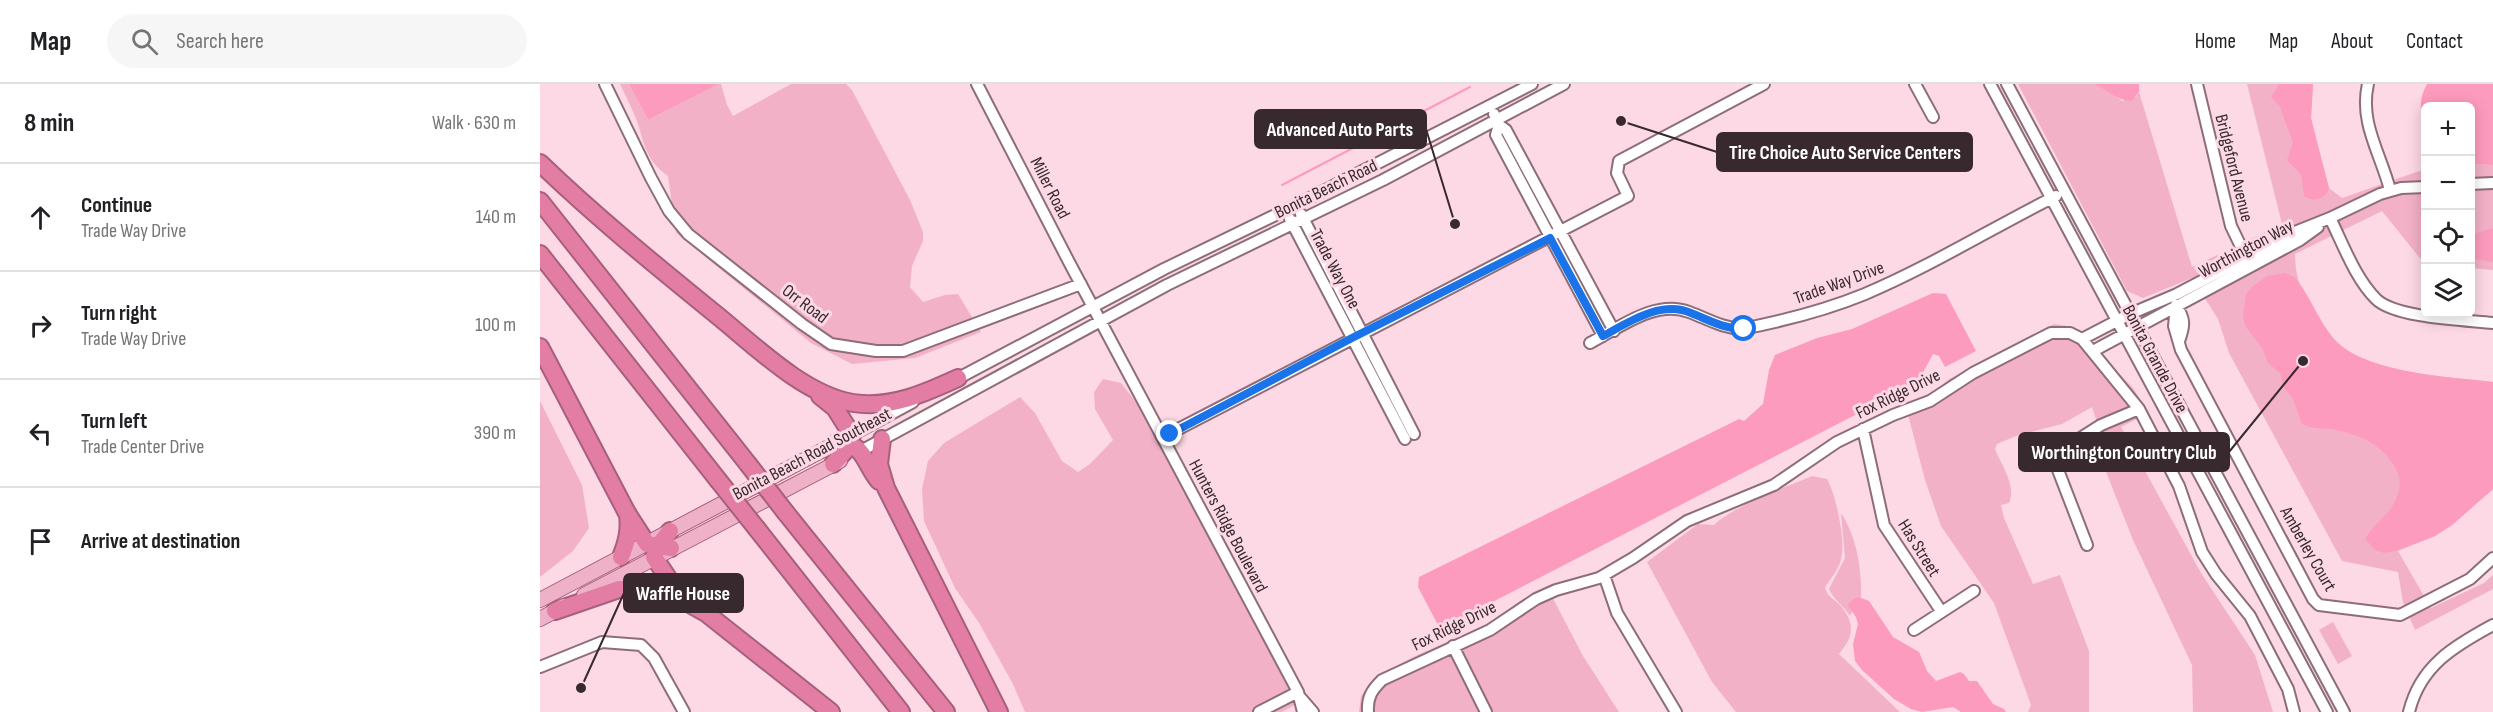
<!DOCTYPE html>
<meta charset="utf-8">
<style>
:root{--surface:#fff;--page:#f6f6f6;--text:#202124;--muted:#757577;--line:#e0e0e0}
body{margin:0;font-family:"Sofia Sans Condensed",sans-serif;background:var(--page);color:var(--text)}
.controls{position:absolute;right:18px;top:18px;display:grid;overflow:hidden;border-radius:9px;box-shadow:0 3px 15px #0003}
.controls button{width:54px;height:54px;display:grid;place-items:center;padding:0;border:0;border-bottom:2px solid var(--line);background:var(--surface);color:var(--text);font:30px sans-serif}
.stop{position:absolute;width:18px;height:18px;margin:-14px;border:4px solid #1a73e8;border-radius:50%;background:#fff}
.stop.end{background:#1a73e8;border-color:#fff;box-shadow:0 2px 6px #0008}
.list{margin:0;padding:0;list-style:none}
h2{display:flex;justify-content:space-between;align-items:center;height:78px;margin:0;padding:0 24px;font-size:26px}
h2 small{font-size:20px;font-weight:400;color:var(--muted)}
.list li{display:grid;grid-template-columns:39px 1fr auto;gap:18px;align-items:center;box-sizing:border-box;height:108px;padding:0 24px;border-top:2px solid var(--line)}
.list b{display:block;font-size:22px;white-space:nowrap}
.list p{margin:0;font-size:20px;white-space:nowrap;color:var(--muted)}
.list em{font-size:20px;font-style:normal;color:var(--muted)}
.icon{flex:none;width:33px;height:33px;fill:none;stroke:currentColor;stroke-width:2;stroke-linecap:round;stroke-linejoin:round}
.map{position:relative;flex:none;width:1953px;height:628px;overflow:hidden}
header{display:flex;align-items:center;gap:36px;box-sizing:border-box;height:84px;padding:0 30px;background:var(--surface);border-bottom:2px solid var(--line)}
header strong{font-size:28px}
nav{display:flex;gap:33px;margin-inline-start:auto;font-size:21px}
.search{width:420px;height:54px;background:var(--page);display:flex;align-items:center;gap:15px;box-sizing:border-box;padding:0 21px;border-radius:33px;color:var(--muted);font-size:22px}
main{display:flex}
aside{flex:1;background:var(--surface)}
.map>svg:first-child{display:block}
.green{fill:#f3b1c7}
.water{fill:#fd9bbe}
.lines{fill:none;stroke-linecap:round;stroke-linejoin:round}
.stream{stroke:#fd9bbe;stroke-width:2}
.minor-casing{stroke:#8d6e78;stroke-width:14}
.major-casing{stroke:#a7607b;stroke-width:16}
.highway-casing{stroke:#a7607b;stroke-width:20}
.minor{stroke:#fff;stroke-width:10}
.major{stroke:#eeb1c8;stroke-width:14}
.highway{stroke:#e37da4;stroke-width:16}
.highway-bridge-casing{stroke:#a7607b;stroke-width:20;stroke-linecap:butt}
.highway-bridge{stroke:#e37da4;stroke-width:16}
.route{stroke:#1a73e8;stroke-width:8}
.labels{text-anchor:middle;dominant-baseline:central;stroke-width:6;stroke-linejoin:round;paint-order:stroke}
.street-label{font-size:18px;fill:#37292e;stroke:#fcd9e4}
.leader{fill:none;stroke:#37292e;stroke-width:2}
.callout-dot{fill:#37292e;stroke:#fcd9e4;stroke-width:2}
.callout{fill:#37292e;stroke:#37292e;stroke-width:2}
.callout-label{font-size:20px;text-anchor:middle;font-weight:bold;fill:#fff}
</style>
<header>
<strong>Map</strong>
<div class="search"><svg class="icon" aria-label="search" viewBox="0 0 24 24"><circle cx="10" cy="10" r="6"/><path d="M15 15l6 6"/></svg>Search here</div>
<nav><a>Home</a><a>Map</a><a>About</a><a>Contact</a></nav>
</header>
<main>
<aside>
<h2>8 min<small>Walk · 630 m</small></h2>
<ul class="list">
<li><svg class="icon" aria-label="ahead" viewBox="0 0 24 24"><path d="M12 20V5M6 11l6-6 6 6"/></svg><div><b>Continue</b><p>Trade Way Drive</p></div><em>140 m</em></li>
<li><svg class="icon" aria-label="right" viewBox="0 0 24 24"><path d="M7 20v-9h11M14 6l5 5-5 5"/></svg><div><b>Turn right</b><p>Trade Way Drive</p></div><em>100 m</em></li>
<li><svg class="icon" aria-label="left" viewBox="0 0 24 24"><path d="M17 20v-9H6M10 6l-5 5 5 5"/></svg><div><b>Turn left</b><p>Trade Center Drive</p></div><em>390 m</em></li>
<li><svg class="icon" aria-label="arrive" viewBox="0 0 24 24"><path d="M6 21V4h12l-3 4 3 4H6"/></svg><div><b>Arrive at destination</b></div></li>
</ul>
</aside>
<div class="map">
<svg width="1953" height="628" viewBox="0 0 1953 628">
<rect width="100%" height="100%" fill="#fcd9e4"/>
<path class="green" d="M80,0H89L108,36L179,0H181L187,21L193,32L251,0H306L312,6L370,116L383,148V157L372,182L370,203L383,218L405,211L418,210L441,248L375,274L312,280L271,259L136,149L128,92C107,77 105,63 98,40C93,26 86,13 80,0Z
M1478,0H1554L1565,4L1582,17L1596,13L1599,8L1652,183L1742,140L1707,0H1773L1771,34L1773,51L1789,104L1802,114L1885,85V179L1883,178L1842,127L1755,170C1756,196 1759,200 1771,222C1778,234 1785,246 1795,256C1826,289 1909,293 1953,298V405L1912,441L1895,452L1858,467L1891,524L1944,499L1953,491V505L1875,546L1863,518L1858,488L1802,477L1689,269L1678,235L1652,194L1603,214L1587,207Z
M1930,80L1953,81V186L1931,184Z
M1514,240L1534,243L1593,304L1609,329L1581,343L1661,489L1715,571L1733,628H1653L1652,581L1593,456L1555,360L1561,351L1552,323L1522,340L1476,352L1457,360L1455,365C1461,380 1477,403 1469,419L1461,421L1464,434L1493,500L1520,491L1549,567V628H1488L1491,621L1454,519L1401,442L1385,396L1365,319L1394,308L1409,295Z
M563,295L581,299L614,341L705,520L760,618L742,628H485L473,600L439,539L415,504L384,437L382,405L388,377L404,359L480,313L495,329L522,377L538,388L550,380L573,356L555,325L554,308Z
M0,317L42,401L49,444L33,467L0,493Z
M1272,392L1287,395C1296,411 1306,457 1301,475C1299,486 1290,494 1285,504C1288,514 1295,515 1301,522C1316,541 1313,553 1299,570L1360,628H1196L1172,598L1107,478L1158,440L1174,441C1192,423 1246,403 1272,392Z
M1301,429C1317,453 1322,486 1321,514L1319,513L1310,532C1304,522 1293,515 1289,505L1305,474Z
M1007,503L1043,572L1079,628H819L821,612L836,594L873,573L957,536L980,517Z
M1793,538L1812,572L1798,580L1779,546Z"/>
<path class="water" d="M89,0H179L108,36Z
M1554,0H1599V8L1592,17C1577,17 1568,6 1554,0Z
M1739,0H1773L1771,34L1789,104C1786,115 1773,119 1764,112L1761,91L1747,76L1753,59L1740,23L1731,13Z
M1887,0H1953V81L1931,80L1930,22H1886L1885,45C1880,28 1878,16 1887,0Z
M1953,144V178L1931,174V151Z
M1745,189C1750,191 1755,192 1757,196C1771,214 1778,236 1794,255C1823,289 1911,293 1953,298V405L1912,441L1895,452L1858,466L1844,469L1835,466L1825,455C1833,440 1850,431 1856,415C1862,402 1861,392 1853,380C1839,358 1815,349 1790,345C1779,344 1772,345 1762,340L1753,315L1743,302L1741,290L1728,279L1722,264L1705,242L1703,232L1706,210L1713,202L1727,192Z
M1393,209L1406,210L1436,267L1405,283L1399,272L1393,270L1379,296L1348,310L1350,313L900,545L878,503L879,493L1199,335L1204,337L1223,320L1229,286L1235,271L1277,254L1312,245Z
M1319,513L1329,517L1353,553L1379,568L1387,587L1396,597L1420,588L1424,590L1429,597H1437L1453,620L1464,625L1466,628H1421L1413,623L1382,628L1371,625L1354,615L1322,586L1315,577L1313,560L1318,540L1316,533L1308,522L1312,516Z"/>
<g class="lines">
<path class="stream" d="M742,101L930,3"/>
<defs>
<path id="minor" d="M65,0L111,94L129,127L148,150L262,240L291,260L336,267H363L541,200
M437,0L529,178L758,608L763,628
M1375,0L1393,33
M1450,0L1787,628
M1467,0L1804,628
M1657,0L1691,142L1706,173
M1828,0C1819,39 1841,70 1850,106
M954,30L959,41L966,46L1074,247
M959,41L956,51L1063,252
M1930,100L1953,99
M761,130L874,350
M1790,134C1803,160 1815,194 1836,215C1855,234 1925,236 1953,239
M750,135L865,355
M1636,221C1645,235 1645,241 1639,257
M1636,222L1634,242L1641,266L1773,515L1779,521L1860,531L1930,495L1953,474
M1542,255L1590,230L1637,210L1755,148L1790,134L1840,110L1861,104L1886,103
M1050,259C1079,244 1115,215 1149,228C1168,235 1182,244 1202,245C1243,237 1286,226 1325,210C1391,182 1452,144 1516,112
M1553,267L1760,156L1778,143
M413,297L624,185L756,121L992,0
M1323,345L1344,441L1401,527
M312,351L373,318
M623,353L1088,112L1077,89L1079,77L1224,0
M321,367L627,201L843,96L1024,0
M1547,461L1518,386L1516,376L1517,369L1561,341L1599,325
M1064,491L1077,529L1136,628
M1374,546L1434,507
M913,562L946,628
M0,583L62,558L101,561L114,574L144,628
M760,613L773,628
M719,628L758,608
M828,628C827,613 832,606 842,596L950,546L996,515L1016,506L1059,494L1093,474L1147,437L1234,401L1297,358L1353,331L1390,317L1433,289L1511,249H1530L1542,255L1599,325L1639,402L1662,468L1676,490L1710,532L1748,605L1754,628
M1869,628C1880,582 1914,562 1953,541"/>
<path id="major" d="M44,511L300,377
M0,516L302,356
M0,535L24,522"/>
<path id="highway" d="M0,79C55,132 114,180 173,228C212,259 263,311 313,319C351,325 385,309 418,294
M0,117L208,380
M0,170L178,396
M0,263L87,429L107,460L131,464
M280,312L295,324L312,351L305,367L293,380
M342,355L339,380L346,404L459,628
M295,360C325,357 323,378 339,397
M246,429L406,628
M217,445L361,628
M130,447L118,462L114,473L132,500L147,513
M81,473C87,458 90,447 88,430
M15,527L79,505H108L134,511L166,529L291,628"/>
</defs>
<use href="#minor" class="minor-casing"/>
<use href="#major" class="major-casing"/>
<use href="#highway" class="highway-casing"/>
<use href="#minor" class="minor"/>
<use href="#major" class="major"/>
<use href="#highway" class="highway"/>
<defs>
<path id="highway-bridge" d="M208,380L246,429
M178,396L217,445"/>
</defs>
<use href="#highway-bridge" class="highway-bridge-casing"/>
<use href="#highway-bridge" class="highway-bridge"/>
</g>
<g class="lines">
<path class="route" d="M630,350L812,254L1010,154L1063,252C1089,238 1121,216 1151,229C1169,236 1184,245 1204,245"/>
</g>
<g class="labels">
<g class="street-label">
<text transform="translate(1694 84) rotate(76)">Bridgeford Avenue</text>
<text transform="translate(510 104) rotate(63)">Miller Road</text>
<text transform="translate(786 105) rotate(-26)">Bonita Beach Road</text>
<text transform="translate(1706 165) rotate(-28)">Worthington Way</text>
<text transform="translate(795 185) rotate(62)">Trade Way One</text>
<text transform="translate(1299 199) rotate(-20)">Trade Way Drive</text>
<text transform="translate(265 220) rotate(37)">Orr Road</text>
<text transform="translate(1615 275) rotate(62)">Bonita Grande Drive</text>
<text transform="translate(1358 310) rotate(-26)">Fox Ridge Drive</text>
<text transform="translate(272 370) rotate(-28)">Bonita Beach Road Southeast</text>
<text transform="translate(688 442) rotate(62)">Hunters Ridge Boulevard</text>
<text transform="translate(1379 464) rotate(58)">Has Street</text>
<text transform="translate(1768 465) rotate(60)">Amberley Court</text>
<text transform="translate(914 542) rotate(-26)">Fox Ridge Drive</text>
</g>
</g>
<path class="leader" d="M915 140L886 45M1081 37L1177 68M1763 277L1689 368M41 604L84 509"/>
<g class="callout-dot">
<circle cx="915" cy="140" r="6"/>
<circle cx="1081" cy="37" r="6"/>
<circle cx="1763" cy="277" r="6"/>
<circle cx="41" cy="604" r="6"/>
</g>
<g class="callout">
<rect x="715" y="26" width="171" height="38" rx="6"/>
<rect x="1177" y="49" width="255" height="38" rx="6"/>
<rect x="1479" y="349" width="210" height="38" rx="6"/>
<rect x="84" y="490" width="119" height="38" rx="6"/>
</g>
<g class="callout-label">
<text x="800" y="52">Advanced Auto Parts</text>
<text x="1305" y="75">Tire Choice Auto Service Centers</text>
<text x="1584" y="375">Worthington Country Club</text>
<text x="143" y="516">Waffle House</text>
</g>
</svg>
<div class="controls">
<button>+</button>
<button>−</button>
<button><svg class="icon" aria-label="locate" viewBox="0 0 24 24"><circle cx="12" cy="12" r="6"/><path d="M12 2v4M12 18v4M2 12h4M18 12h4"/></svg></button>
<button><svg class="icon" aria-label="layers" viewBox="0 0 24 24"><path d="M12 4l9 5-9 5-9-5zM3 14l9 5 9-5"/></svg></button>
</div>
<div class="stop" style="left:1204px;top:245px"></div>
<div class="stop end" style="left:630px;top:350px"></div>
</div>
</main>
